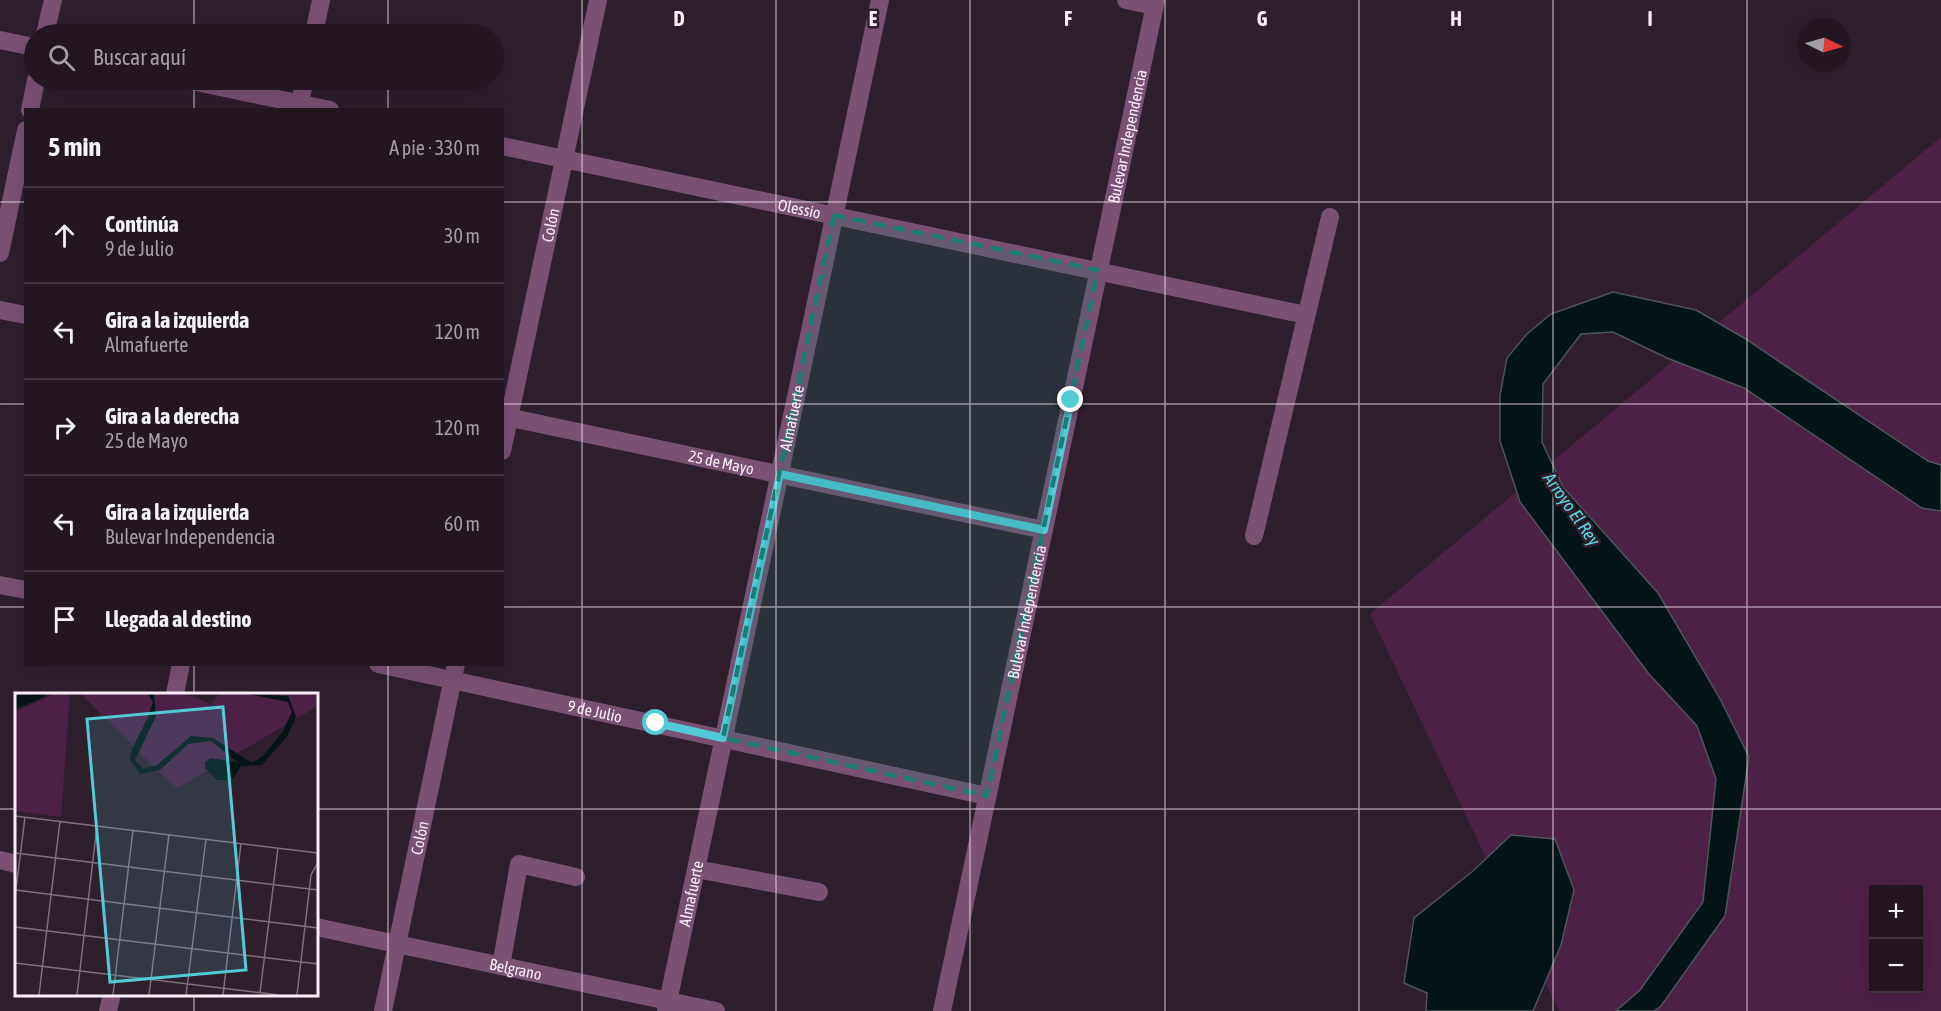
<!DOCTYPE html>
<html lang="es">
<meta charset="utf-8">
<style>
:root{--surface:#231621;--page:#2b1f2a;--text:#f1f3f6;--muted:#a39fa5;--line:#40353f}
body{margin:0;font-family:"Asap Condensed",sans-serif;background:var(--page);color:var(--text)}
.controls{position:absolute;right:18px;bottom:18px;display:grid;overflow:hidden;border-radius:0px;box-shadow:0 6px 24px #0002}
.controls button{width:54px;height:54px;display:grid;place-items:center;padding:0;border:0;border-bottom:2px solid var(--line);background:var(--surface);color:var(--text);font:30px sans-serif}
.compass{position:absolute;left:1797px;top:18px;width:54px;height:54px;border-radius:50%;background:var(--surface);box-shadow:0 6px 24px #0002;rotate:95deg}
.stop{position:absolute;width:18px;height:18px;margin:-14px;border:4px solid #52cbd7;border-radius:50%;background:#fff}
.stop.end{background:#52cbd7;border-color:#fff;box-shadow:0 2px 6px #0008}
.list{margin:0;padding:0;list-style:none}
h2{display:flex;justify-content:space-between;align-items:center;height:78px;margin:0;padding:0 24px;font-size:26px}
h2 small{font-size:20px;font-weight:400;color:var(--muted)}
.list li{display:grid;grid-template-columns:39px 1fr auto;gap:18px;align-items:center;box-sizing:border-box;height:96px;padding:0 24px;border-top:2px solid var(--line)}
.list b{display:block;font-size:22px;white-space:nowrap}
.list p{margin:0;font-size:20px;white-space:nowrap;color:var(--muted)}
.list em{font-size:20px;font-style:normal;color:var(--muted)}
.icon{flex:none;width:33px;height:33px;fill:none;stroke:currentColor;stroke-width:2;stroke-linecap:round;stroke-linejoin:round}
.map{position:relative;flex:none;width:1941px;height:1011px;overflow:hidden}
.search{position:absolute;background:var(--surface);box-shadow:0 6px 24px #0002;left:24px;top:24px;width:480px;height:66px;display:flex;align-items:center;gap:15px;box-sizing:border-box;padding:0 21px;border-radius:33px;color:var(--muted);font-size:22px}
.panel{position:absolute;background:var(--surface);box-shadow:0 6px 24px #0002;left:24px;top:108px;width:480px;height:558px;border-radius:0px}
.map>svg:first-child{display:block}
.green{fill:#4d2048;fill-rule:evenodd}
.water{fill:#051416;stroke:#4e555a;stroke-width:1.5}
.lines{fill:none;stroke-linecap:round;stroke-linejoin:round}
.minor{stroke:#7b5075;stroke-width:18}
.route{stroke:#52cbd7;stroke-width:8}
.marked{fill:#1b7c75;fill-opacity:0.2;stroke:#1b7c75;stroke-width:4.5;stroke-dasharray:12 8;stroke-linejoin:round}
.grid{fill:none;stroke:#faeef7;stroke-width:1.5;stroke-opacity:0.55}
.labels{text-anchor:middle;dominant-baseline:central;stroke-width:5;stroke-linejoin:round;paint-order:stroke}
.street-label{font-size:16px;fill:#faeef7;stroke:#2f1e2c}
.water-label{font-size:18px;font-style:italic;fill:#57dae6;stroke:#2f1e2c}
.inset-road{fill:none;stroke:#80717d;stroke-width:1.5}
.view{fill:#52cbd7;fill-opacity:0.15;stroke:#52cbd7;stroke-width:3}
.inset-edge{fill:none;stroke:#faeef7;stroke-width:3}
.grid-label{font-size:20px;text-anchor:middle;font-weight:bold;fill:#faeef7;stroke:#2f1e2c;stroke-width:5;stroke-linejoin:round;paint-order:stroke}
</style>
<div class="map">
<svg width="1941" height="1011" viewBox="0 0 1941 1011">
<rect width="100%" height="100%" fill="#2f1e2c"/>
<path class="green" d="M1941,137V1011H1559L1370,614ZM1874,890H1918V988H1874Z"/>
<path class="water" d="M1613,292L1696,310L1744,338L1928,461L1941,465V511L1922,508L1744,388L1667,358L1613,332L1581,334L1543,384L1542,442L1563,487L1658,593L1719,697L1749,757L1725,916L1661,1006L1654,1011H1616L1640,990L1703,902L1716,779L1697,726L1649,674L1520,502L1500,441V395L1507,358L1527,334L1551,314Z
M1511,835L1555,839L1574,890L1561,945L1533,1011H1426L1427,993L1404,983L1414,918L1473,871Z"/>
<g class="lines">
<g class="minor">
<path d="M1126,0L1154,6"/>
<path d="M45,34L53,0"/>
<path d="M314,34L321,0"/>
<path d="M0,40L34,47"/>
<path d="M187,80L330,110"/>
<path d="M30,110L36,80"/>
<path d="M298,110L305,80"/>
<path id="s1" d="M502,146L1306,315"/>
<path d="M0,253L26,130"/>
<path d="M0,310L26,315"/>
<path id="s2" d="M502,416L1044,530"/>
<path id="s3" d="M502,451L598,0"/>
<path d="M1254,536L1330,217"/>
<path d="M0,585L26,590"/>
<path id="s4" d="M378,664L987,796"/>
<path d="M175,694L181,664"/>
<path d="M0,860L16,864"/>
<path d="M696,869L819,892"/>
<path id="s5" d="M316,927L716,1011"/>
<path d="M501,966L519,864L576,877"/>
<path d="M108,1011L112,994"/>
<path id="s6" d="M383,1011L456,664"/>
<path id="s7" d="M666,1011L880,0"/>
<path id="s8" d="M942,1011L1156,0"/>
</g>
</g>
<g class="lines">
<path class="route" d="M656,723L723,738L780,474L1044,530L1071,400"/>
</g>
<path class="marked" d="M834,215L1098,270L987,796L723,738Z"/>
<path class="grid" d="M194,0V34M388,0V34M582,0V1011M776,0V1011M970,0V1011M1165,0V1011M1359,0V1011M1553,0V1011M1747,0V1011M194,80V110M388,80V110M0,202H26M502,202H1941M0,404H26M502,404H1941M0,607H26M502,607H1941M194,664V694M388,664V1011M0,809H16M316,809H1941M194,994V1011"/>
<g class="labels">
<g class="street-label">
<text stroke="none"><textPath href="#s8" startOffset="894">Bulevar Independencia</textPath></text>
<text stroke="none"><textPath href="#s1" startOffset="304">Olessio</textPath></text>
<text stroke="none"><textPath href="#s3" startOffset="231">Colón</textPath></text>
<text stroke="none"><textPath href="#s7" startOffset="606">Almafuerte</textPath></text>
<text stroke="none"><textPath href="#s2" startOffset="224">25 de Mayo</textPath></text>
<text stroke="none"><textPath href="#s8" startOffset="408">Bulevar Independencia</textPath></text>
<text stroke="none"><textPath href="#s4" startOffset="222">9 de Julio</textPath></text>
<text stroke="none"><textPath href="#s6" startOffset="177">Colón</textPath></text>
<text stroke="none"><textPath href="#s7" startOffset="120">Almafuerte</textPath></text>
<text stroke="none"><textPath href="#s5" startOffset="204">Belgrano</textPath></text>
</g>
<g class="water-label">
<text transform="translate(1572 509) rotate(55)">Arroyo El Rey</text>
</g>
</g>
<g transform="translate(15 693)">
<rect width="303" height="303" fill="#2f1e2c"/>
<path d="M39,1H55L46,124L0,118V19ZM66,1H171L196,11L204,1H303V13L161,96Z" fill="#4d2048"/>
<path d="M33,1L29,4L0,16V2ZM133,1H139L141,23L120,67L128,76L142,72L176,43L198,45L237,70L248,63L268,38L277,19L273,9L232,1L273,3L281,24L273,42L247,72L226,73L219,84L211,87H202L190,75V69L196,65L224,70L196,48L173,51L145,77L125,81L115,67L117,56L134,22L138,9Z" fill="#051416"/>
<path class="inset-road" d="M0,123L303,160M0,160L303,197M0,197L303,235M0,204L10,124M0,234L303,271M0,270L264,302M245,300L263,155M24,302L45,128M62,302L82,133M98,302L118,137M134,302L154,141M171,302L191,146M208,302L226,150M282,302L296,182L303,169"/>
<path class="view" d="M208,14L231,277L95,289L72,26Z"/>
<rect width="303" height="303" class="inset-edge"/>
</g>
<g class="grid-label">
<text x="679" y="26">D</text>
<text x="873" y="26">E</text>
<text x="1068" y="26">F</text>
<text x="1262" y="26">G</text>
<text x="1456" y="26">H</text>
<text x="1650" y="26">I</text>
</g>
</svg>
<div class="controls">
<button>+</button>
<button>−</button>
</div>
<svg class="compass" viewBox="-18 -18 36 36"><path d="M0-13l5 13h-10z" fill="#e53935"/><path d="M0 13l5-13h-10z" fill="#a39fa5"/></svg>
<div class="stop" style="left:656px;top:723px"></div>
<div class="stop end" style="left:1071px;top:400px"></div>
<div class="search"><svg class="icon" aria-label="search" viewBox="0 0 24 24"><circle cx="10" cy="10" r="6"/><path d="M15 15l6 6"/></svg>Buscar aquí</div>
<section class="panel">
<h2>5 min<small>A pie · 330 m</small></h2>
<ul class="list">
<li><svg class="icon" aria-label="ahead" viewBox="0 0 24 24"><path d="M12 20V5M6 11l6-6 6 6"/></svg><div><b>Continúa</b><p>9 de Julio</p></div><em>30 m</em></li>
<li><svg class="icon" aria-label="left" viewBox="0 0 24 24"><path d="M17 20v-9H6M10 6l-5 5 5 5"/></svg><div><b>Gira a la izquierda</b><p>Almafuerte</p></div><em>120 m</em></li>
<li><svg class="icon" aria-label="right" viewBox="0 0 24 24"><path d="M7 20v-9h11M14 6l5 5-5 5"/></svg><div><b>Gira a la derecha</b><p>25 de Mayo</p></div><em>120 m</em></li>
<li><svg class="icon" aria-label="left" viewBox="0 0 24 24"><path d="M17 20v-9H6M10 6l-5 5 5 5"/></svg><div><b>Gira a la izquierda</b><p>Bulevar Independencia</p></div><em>60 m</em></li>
<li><svg class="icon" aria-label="arrive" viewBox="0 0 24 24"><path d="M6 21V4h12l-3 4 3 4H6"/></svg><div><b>Llegada al destino</b></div></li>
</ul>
</section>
</div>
